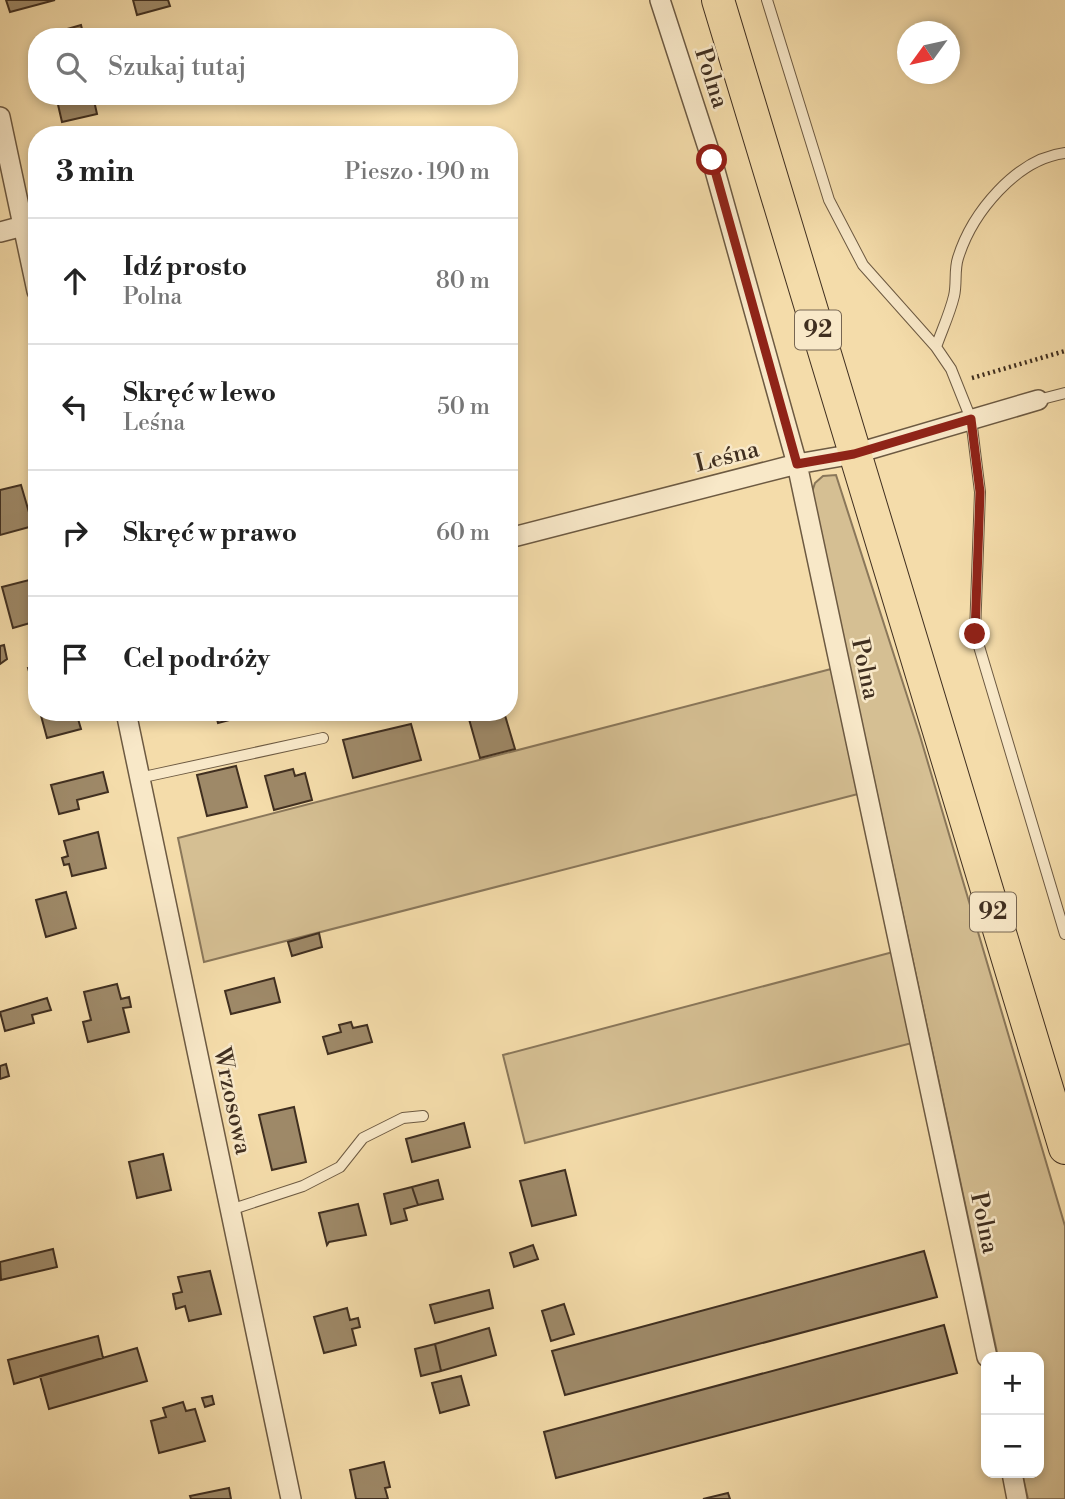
<!DOCTYPE html>
<html lang="pl">
<meta charset="utf-8">
<style>
:root{--surface:#fff;--page:#f6f6f6;--text:#222;--muted:#767676;--line:#e0e0e0}
body{margin:0;font-family:"Libre Bodoni",serif;background:var(--page);color:var(--text)}
.controls{position:absolute;right:21px;bottom:21px;display:grid;overflow:hidden;border-radius:14px;box-shadow:0 4px 10px #0003}
.controls button{width:63px;height:63px;display:grid;place-items:center;padding:0;border:0;border-bottom:2px solid var(--line);background:var(--surface);color:var(--text);font:35px sans-serif}
.compass{position:absolute;left:897px;top:21px;width:63px;height:63px;border-radius:50%;background:var(--surface);box-shadow:0 4px 10px #0003;rotate:237deg}
.stop{position:absolute;width:21px;height:21px;margin:-16px;border:5px solid #8f2418;border-radius:50%;background:#fff}
.stop.end{background:#8f2418;border-color:#fff;box-shadow:0 2px 7px #0008}
.list{margin:0;padding:0;list-style:none}
h2{display:flex;justify-content:space-between;align-items:center;height:91px;margin:0;padding:0 28px;font-size:30px}
h2 small{font-size:23px;font-weight:400;color:var(--muted)}
.list li{display:grid;grid-template-columns:46px 1fr auto;gap:21px;align-items:center;box-sizing:border-box;height:126px;padding:0 28px;border-top:2px solid var(--line)}
.list b{display:block;font-size:26px;white-space:nowrap}
.list p{margin:0;font-size:23px;white-space:nowrap;color:var(--muted)}
.list em{font-size:23px;font-style:normal;color:var(--muted)}
.icon{flex:none;width:38px;height:38px;fill:none;stroke:currentColor;stroke-width:2;stroke-linecap:round;stroke-linejoin:round}
.map{position:relative;flex:none;width:1065px;height:1499px;overflow:hidden}
.search{position:absolute;background:var(--surface);box-shadow:0 4px 10px #0003;left:28px;top:28px;width:490px;height:77px;display:flex;align-items:center;gap:18px;box-sizing:border-box;padding:0 24px;border-radius:28px;color:var(--muted);font-size:26px}
.panel{position:absolute;background:var(--surface);box-shadow:0 4px 10px #0003;left:28px;top:126px;width:490px;height:595px;border-radius:28px}
.map>svg:first-child{display:block}
.green{fill:#d5bf93;stroke:#8a775a;stroke-width:2}
.building{fill:#9e8968;stroke:#402f20;stroke-width:2}
.lines{fill:none;stroke-linecap:round;stroke-linejoin:round}
.lane-casing{stroke:#6d5a42;stroke-width:12}
.street-casing{stroke:#6d5a42;stroke-width:22}
.primary-casing{stroke:#402f20;stroke-width:34}
.path{stroke:#402f20;stroke-width:4.5;stroke-dasharray:2 3.5;stroke-linecap:butt}
.lane{stroke:#f8e8c8;stroke-width:10}
.street{stroke:#f8e8c8;stroke-width:19}
.primary{stroke:#f4dcaa;stroke-width:32}
.route{stroke:#8f2418;stroke-width:9}
.labels{text-anchor:middle;dominant-baseline:central;stroke-width:5;stroke-linejoin:round;paint-order:stroke}
.shield{fill:#f8e8c8;stroke:#776652;stroke-width:2}
.shield-label{font-size:23px;font-weight:bold;fill:#402f20}
.street-label{font-size:24px;fill:#402f20;stroke:#f8e8c8}
</style>
<div class="map">
<svg width="1065" height="1499" viewBox="0 0 1065 1499">
<rect width="100%" height="100%" fill="#f4dcaa"/>
<filter id="stains"><feTurbulence type="fractalNoise" baseFrequency=".00286" numOctaves="4"/><feColorMatrix values="0 0 0 0 .2 0 0 0 0 .09 0 0 0 0 .02 0 0 0 .5 -.17"/></filter>
<radialGradient id="worn" r=".72"><stop offset=".6" stop-color="#630" stop-opacity="0"/><stop offset="1" stop-color="#630" stop-opacity=".3"/></radialGradient>
<path class="green" d="M836,475L920,736L1065,1226V1499H1028L1022,1473H1039V1357H998L812,492L815,483L823,476Z
M831,669L858,794L204,962L178,838Z
M893,952L912,1043L525,1143L503,1055Z"/>
<path class="building" d="M6,0H55L10,12Z
M133,0H168L170,6L137,15Z
M81,25L84,37H51L50,34Z
M56,96H93L97,114L62,122Z
M21,485L33,526L0,535V490Z
M37,578V621L13,628L2,587Z
M4,645L7,659L0,664V646Z
M37,666V699L28,668Z
M40,712H76L81,729L47,738Z
M215,712H247L248,715L218,723Z
M467,712H504L515,749L480,758Z
M411,724L421,760L353,778L343,740Z
M236,766L247,807L207,816L197,775Z
M293,769L295,776L305,773L312,800L274,810L265,776Z
M103,772L108,792L77,800L79,809L59,814L51,785Z
M98,832L106,868L72,876L69,864L64,865L62,858L68,856L64,841Z
M66,892L76,928L46,937L36,900Z
M319,933L322,947L292,956L288,942Z
M274,978L280,1002L231,1014L225,991Z
M117,984L121,999L129,997L131,1007L123,1008L129,1032L88,1042L83,1022L91,1020L84,992Z
M47,998L51,1010L32,1015L34,1023L5,1031L0,1012Z
M351,1022L353,1028L367,1025L372,1042L328,1054L323,1037L341,1032L339,1025Z
M6,1064L9,1076L0,1079V1066Z
M294,1107L306,1162L272,1170L259,1115Z
M464,1123L470,1147L412,1162L406,1139Z
M163,1154L171,1190L137,1198L129,1162Z
M565,1170L576,1215L532,1226L520,1181Z
M438,1180L443,1199L418,1205L412,1187Z
M412,1187L418,1205L404,1209L407,1220L391,1224L384,1194Z
M358,1204L366,1235L329,1242L327,1245L319,1213Z
M533,1245L538,1259L514,1267L510,1253Z
M53,1249L57,1267L1,1280L0,1262Z
M924,1251L937,1297L565,1395L552,1351Z
M210,1271L221,1314L189,1321L185,1306L176,1309L173,1294L182,1292L178,1277Z
M489,1290L493,1308L435,1323L430,1305Z
M564,1304L574,1334L551,1341L542,1311Z
M347,1308L350,1320L358,1318L360,1327L352,1329L356,1345L324,1353L314,1317Z
M944,1325L957,1373L556,1478L544,1432Z
M489,1328L496,1355L441,1371L435,1344Z
M98,1336L103,1358L14,1384L8,1360Z
M435,1344L441,1371L421,1376L415,1349Z
M137,1348L147,1381L49,1409L40,1376Z
M461,1376L469,1405L440,1413L432,1383Z
M212,1396L214,1404L205,1407L202,1398Z
M183,1402L186,1411L195,1409L205,1441L159,1453L151,1421L166,1417L163,1408Z
M384,1462L390,1487L385,1488L388,1499H356L350,1470Z
M229,1488L231,1499H191L190,1496Z
M728,1493L730,1499H703Z"/>
<g class="lines">
<defs>
<path id="lane" d="M767,0L829,200L863,265L936,347L951,369L971,419L980,492L975,633L1065,934
M936,347C942,330 950,313 954,296C957,284 954,270 958,258C972,213 1016,159 1065,153
M1038,400L1065,393
M139,778L323,738
M230,1210L303,1186L340,1167L363,1138L403,1118L423,1116"/>
<path id="street" d="M660,0L712,160L797,464L987,1357
M0,117L37,291
M0,232L23,226
M509,538L797,464L854,454L1038,400
M126,712L291,1499
M1012,1473L1017,1499"/>
<path id="primary" d="M718,0L1065,1148"/>
</defs>
<use href="#lane" class="lane-casing"/>
<use href="#street" class="street-casing"/>
<use href="#primary" class="primary-casing"/>
<path class="path" d="M972,378L1065,351"/>
<use href="#lane" class="lane"/>
<use href="#street" class="street"/>
<use href="#primary" class="primary"/>
</g>
<g class="lines">
<path class="route" d="M712,160L797,464L854,454L971,419L980,492L975,634"/>
</g>
<g class="labels">
<g class="shield">
<rect x="795" y="310.5" width="46" height="39" rx="5"/>
<rect x="970" y="892.5" width="46" height="39" rx="5"/>
</g>
<g class="shield-label">
<text x="818" y="330">92</text>
<text x="993" y="912">92</text>
</g>
<g class="street-label">
<text transform="translate(711 78) rotate(72)">Polna</text>
<text transform="translate(727 457) rotate(-14)">Leśna</text>
<text transform="translate(865 669) rotate(78)">Polna</text>
<text transform="translate(232 1101) rotate(78)">Wrzosowa</text>
<text transform="translate(984 1223) rotate(78)">Polna</text>
</g>
</g>
<rect width="100%" height="100%" filter="url(#stains)"/>
<rect width="100%" height="100%" fill="url(#worn)"/>
</svg>
<div class="controls">
<button>+</button>
<button>−</button>
</div>
<svg class="compass" viewBox="-18 -18 36 36"><path d="M0-13l5 13h-10z" fill="#e53935"/><path d="M0 13l5-13h-10z" fill="#767676"/></svg>
<div class="stop" style="left:712px;top:160px"></div>
<div class="stop end" style="left:975px;top:634px"></div>
<div class="search"><svg class="icon" aria-label="search" viewBox="0 0 24 24"><circle cx="10" cy="10" r="6"/><path d="M15 15l6 6"/></svg>Szukaj tutaj</div>
<section class="panel">
<h2>3 min<small>Pieszo · 190 m</small></h2>
<ul class="list">
<li><svg class="icon" aria-label="ahead" viewBox="0 0 24 24"><path d="M12 20V5M6 11l6-6 6 6"/></svg><div><b>Idź prosto</b><p>Polna</p></div><em>80 m</em></li>
<li><svg class="icon" aria-label="left" viewBox="0 0 24 24"><path d="M17 20v-9H6M10 6l-5 5 5 5"/></svg><div><b>Skręć w lewo</b><p>Leśna</p></div><em>50 m</em></li>
<li><svg class="icon" aria-label="right" viewBox="0 0 24 24"><path d="M7 20v-9h11M14 6l5 5-5 5"/></svg><div><b>Skręć w prawo</b></div><em>60 m</em></li>
<li><svg class="icon" aria-label="arrive" viewBox="0 0 24 24"><path d="M6 21V4h12l-3 4 3 4H6"/></svg><div><b>Cel podróży</b></div></li>
</ul>
</section>
</div>
